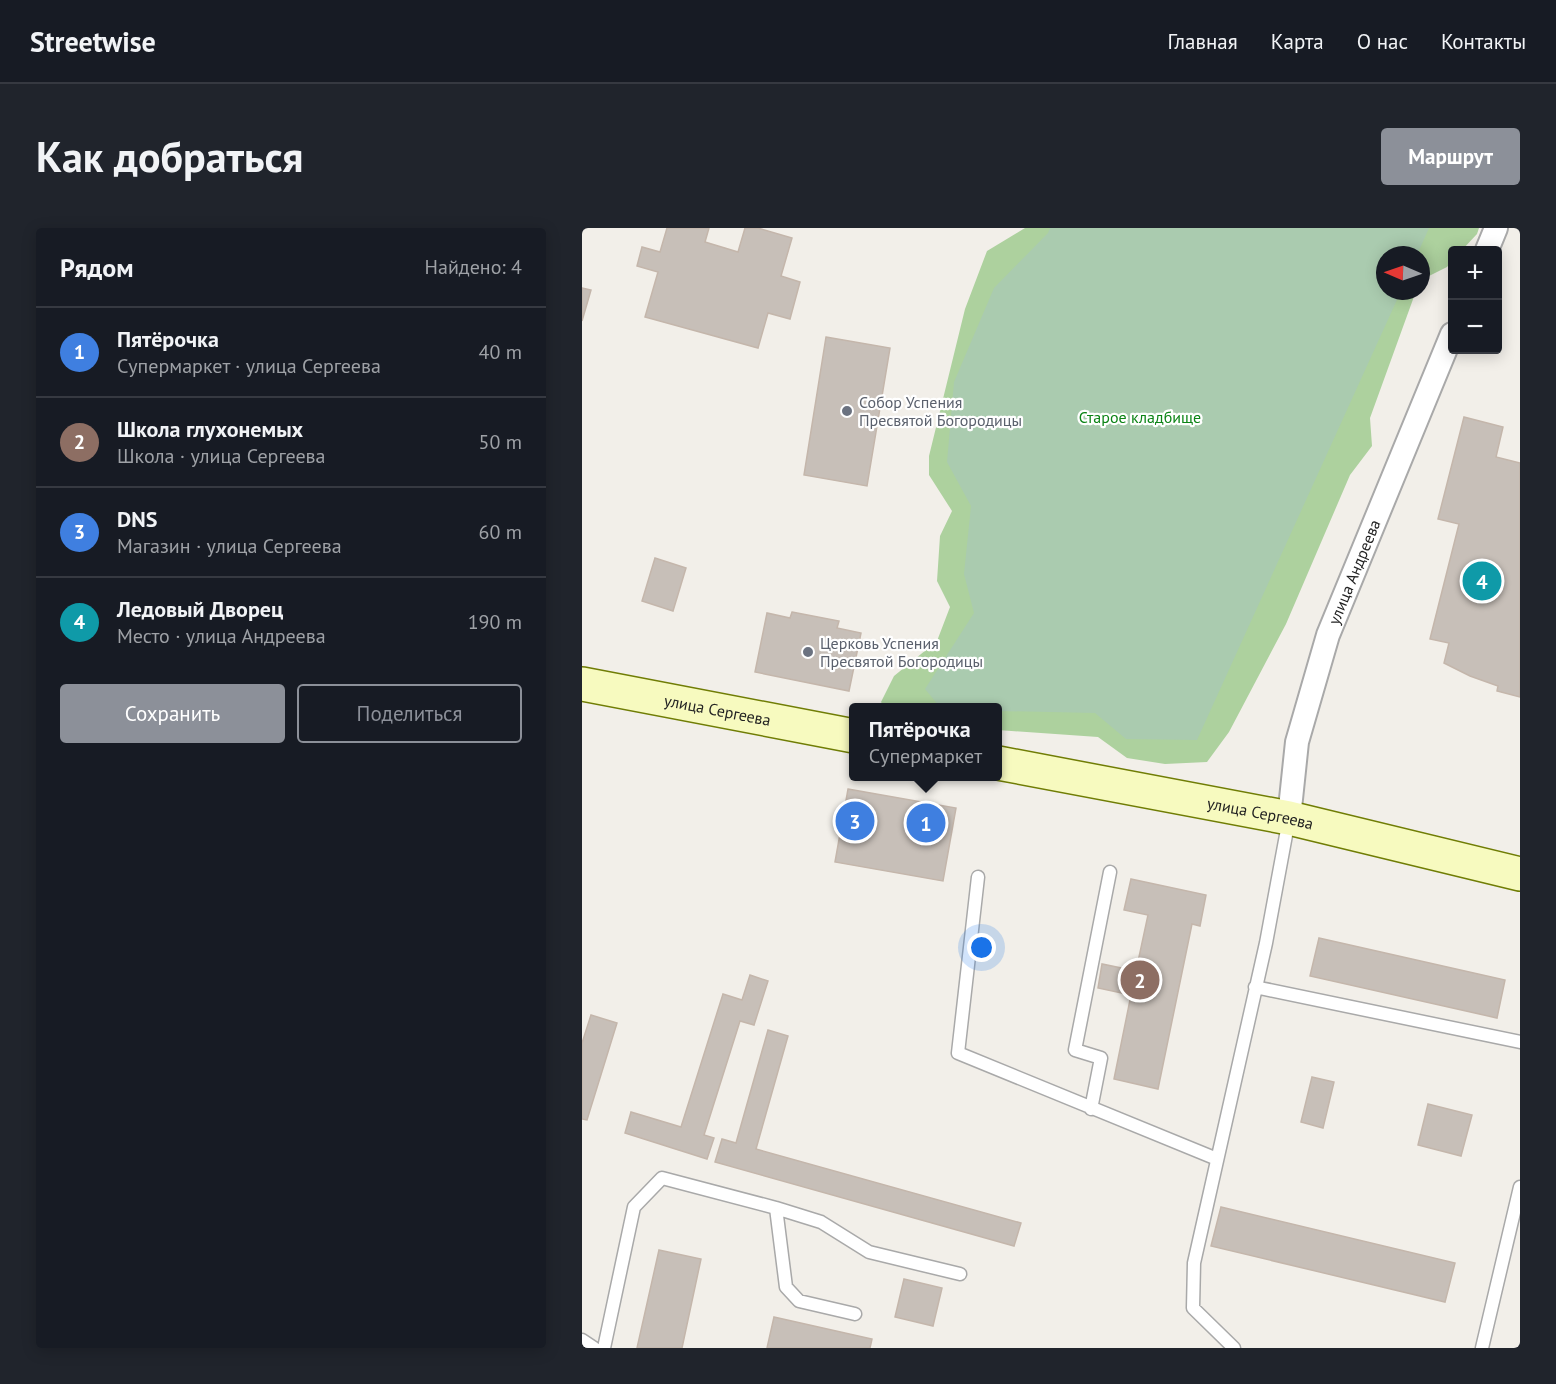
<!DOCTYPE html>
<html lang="ru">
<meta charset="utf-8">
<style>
:root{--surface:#171b24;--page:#20242c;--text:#f1f3f6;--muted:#9ea1a6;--line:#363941;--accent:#8c9099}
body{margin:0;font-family:"PT Sans",sans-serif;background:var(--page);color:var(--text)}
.controls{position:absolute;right:18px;top:18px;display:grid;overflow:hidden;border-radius:6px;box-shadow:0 3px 15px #0003}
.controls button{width:54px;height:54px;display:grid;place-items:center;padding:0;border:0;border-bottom:2px solid var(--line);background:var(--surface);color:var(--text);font:30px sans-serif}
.compass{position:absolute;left:794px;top:18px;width:54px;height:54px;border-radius:50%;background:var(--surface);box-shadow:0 3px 15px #0003;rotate:272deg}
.you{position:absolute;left:400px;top:720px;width:21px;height:21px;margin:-15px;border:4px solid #fff;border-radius:50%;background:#1a73e8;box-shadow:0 0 0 9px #1a73e833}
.badge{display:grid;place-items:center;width:39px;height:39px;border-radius:50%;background:var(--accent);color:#fff;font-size:20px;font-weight:700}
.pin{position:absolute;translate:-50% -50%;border:3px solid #fff;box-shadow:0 2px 6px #0006}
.popup{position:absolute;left:267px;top:475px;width:153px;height:78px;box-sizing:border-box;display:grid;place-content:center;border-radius:6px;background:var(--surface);filter:drop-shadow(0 2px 4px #0005);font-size:20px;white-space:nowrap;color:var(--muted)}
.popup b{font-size:22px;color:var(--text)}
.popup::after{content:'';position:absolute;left:50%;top:100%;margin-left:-12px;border:12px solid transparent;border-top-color:var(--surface)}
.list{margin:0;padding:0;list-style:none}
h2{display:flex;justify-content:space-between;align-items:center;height:78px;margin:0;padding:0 24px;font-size:26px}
h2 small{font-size:20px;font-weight:400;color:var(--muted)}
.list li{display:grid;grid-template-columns:39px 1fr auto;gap:18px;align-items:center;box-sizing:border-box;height:90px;padding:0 24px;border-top:2px solid var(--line)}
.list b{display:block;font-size:22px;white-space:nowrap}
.list p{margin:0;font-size:20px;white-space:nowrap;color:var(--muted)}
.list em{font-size:20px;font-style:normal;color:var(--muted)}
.actions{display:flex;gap:12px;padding:18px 24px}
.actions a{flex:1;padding:14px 0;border:2px solid var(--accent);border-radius:6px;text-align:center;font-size:21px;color:var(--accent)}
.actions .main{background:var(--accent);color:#fff}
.map{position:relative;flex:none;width:938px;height:1120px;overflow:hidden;border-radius:6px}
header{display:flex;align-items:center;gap:36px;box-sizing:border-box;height:84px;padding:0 30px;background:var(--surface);border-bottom:2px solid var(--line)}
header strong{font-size:28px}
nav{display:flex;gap:33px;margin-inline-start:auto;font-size:21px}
.intro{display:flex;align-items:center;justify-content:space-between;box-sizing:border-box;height:144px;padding:0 36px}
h1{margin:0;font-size:42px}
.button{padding:15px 27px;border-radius:6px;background:var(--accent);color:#fff;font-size:21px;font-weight:700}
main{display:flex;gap:36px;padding:0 36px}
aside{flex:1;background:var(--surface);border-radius:6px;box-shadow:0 3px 15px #0003}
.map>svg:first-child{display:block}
.forest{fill:#add19e}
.cemetery{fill:#aacbaf}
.building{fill:#c7bfb8;stroke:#c4b6ab;stroke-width:1.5}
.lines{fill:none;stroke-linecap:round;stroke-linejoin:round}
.lane-casing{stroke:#a9a9a9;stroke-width:15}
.street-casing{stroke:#a9a9a9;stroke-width:26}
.secondary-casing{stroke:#707d05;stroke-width:36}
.lane{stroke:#fff;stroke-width:12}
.street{stroke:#fff;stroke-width:22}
.secondary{stroke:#f7fabf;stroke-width:33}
.worship-dot{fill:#6b7280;stroke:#fff;stroke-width:2}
.labels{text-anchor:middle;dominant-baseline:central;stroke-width:4.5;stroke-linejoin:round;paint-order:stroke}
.worship-label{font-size:16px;fill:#5b616d;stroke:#fff;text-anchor:start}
.park-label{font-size:16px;fill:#0c8416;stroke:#fff}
.street-label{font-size:16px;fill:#222;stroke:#fff}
</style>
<header>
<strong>Streetwise</strong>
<nav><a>Главная</a><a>Карта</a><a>О нас</a><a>Контакты</a></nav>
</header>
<div class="intro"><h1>Как добраться</h1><a class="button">Маршрут</a></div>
<main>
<aside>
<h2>Рядом<small>Найдено: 4</small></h2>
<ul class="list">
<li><span class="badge" style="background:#3f7fe0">1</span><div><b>Пятёрочка</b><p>Супермаркет · улица Сергеева</p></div><em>40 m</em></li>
<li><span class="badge" style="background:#8d6e63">2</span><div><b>Школа глухонемых</b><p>Школа · улица Сергеева</p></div><em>50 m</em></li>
<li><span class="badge" style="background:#3f7fe0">3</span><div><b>DNS</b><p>Магазин · улица Сергеева</p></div><em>60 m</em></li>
<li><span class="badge" style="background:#0f9aa8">4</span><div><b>Ледовый Дворец</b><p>Место · улица Андреева</p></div><em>190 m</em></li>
</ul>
<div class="actions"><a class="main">Сохранить</a><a>Поделиться</a></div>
</aside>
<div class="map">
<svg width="938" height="1120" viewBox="0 0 938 1120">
<rect width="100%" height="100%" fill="#f2efe9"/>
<path class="forest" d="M443,0H897L895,6L880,22H870V33L865,39L839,52V27H803V63H834L788,190L790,218L768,247L704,396L647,504L625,534L583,536L545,530L516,509L416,502V480H303L299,474L312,448L355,413L368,379L355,353L358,308L370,283L347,247V228L383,81L405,23Z"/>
<path class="cemetery" d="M468,0H847L835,27H803V63H819L615,512L544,511L513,485L416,483V480L358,479L343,461L392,385L382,346L389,278L365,234L372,154L412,60L466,5Z"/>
<path class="building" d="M85,0H127L123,14L156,24L163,0H176L210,10L199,48L218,54L208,91L186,85L176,120L63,89L76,44L55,38L60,19L78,24Z
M0,60L9,62L0,93Z
M244,109L308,120L285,258L222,247Z
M882,189L921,199L914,229L938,235V469L915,463L916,458L888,448L862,435L867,415L848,411L877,296L856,291Z
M73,330L104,340L91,383L60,373Z
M210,384L257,393L255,400L279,405L267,463L173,444L185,385L208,390Z
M266,561L374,580L361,653L253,634Z
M549,651L624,667L618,698L610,696L576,861L532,851L549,767L516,760L520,736L554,743L566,687L542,682Z
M737,710L923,752L915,790L728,748Z
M168,747L186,753L172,797L158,793L122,907L132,910L125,931L43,905L49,884L99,899L141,766L160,772Z
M9,787L35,795L5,892L0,891V815Z
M186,802L206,808L174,921L439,995L432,1018L133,934L140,911L154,915Z
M730,849L752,854L741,900L719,894Z
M846,876L890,887L879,928L836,917Z
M639,979L873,1035L863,1074L629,1018Z
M77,1022L119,1031L100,1120H55Z
M322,1051L360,1060L351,1098L313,1089Z
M192,1089L290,1111L288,1120H185Z"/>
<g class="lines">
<defs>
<path id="lane" d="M396,649L376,825L635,931
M673,759L938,814
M509,881L519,830L493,822L528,644
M194,980L239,994L287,1024L378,1046
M0,1112L12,1120
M22,1120L52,979L80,950L194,980L204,1059L217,1073L273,1086
M652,1120L611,1080L612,1035L684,715L707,591
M900,1120L938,959"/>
<g id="street">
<path d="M905,22L914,0"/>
<path id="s1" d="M707,590L715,514L746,407L870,106"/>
</g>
<g id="secondary">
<path id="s2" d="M0,456L272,508"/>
<path id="s3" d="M416,535L707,590L938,646"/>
</g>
</defs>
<use href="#lane" class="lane-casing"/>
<use href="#street" class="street-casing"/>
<use href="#secondary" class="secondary-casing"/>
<use href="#lane" class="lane"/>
<use href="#street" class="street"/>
<use href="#secondary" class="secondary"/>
</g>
<g class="worship-dot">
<circle cx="265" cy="183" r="6"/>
<circle cx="226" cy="424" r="6"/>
</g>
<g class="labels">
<g class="worship-label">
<text x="277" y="174">Собор Успения<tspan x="277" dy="18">Пресвятой Богородицы</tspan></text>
<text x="238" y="415">Церковь Успения<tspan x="238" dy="18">Пресвятой Богородицы</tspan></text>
</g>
<g class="park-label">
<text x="558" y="189">Старое кладбище</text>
</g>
<g class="street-label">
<text stroke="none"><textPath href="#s1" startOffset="256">улица Андреева</textPath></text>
<text stroke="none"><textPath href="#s2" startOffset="138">улица Сергеева</textPath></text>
<text stroke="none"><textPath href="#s3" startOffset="267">улица Сергеева</textPath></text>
</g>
</g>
</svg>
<div class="controls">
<button>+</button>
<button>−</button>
</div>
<svg class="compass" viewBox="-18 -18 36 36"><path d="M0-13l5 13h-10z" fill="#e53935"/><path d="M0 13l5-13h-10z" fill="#9ea1a6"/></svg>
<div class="you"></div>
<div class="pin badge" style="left:344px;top:595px;background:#3f7fe0">1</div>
<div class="popup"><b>Пятёрочка</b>Супермаркет</div>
<div class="pin badge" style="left:558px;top:752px;background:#8d6e63">2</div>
<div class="pin badge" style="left:273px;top:593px;background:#3f7fe0">3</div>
<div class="pin badge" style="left:900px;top:353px;background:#0f9aa8">4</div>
</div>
</main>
